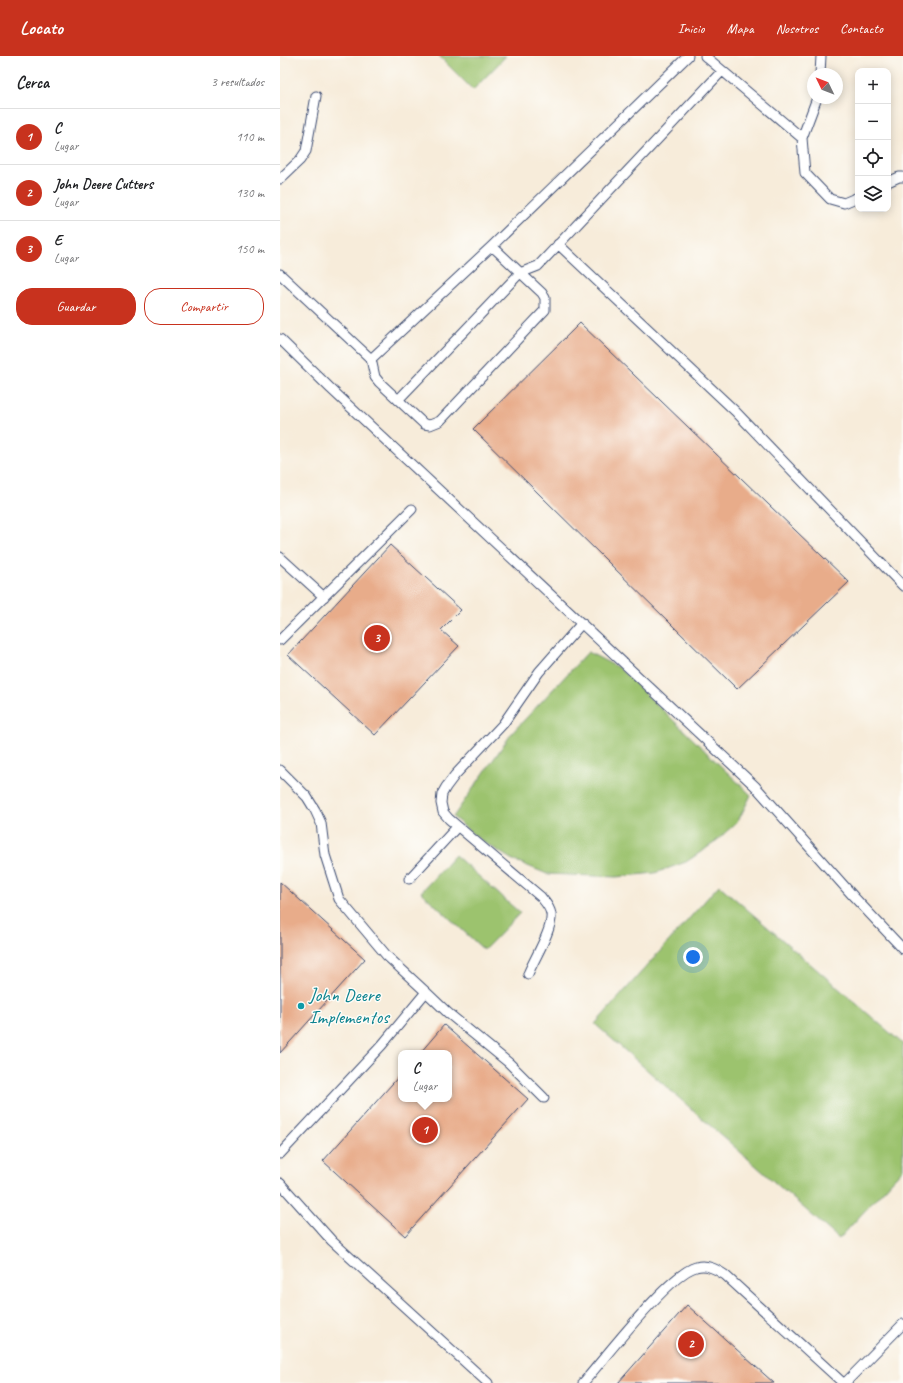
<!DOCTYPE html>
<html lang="es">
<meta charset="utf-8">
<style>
:root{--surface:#fff;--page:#f6f6f6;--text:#202124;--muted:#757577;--line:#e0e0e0;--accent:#c8321e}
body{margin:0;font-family:Caveat,sans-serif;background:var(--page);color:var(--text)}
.controls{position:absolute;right:12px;top:12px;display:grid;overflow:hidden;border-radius:8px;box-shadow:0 2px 10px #0003}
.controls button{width:36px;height:36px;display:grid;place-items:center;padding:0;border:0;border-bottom:1px solid var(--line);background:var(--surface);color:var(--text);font:20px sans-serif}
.compass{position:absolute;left:527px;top:12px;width:36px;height:36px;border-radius:50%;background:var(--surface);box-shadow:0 2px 10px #0003;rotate:313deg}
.you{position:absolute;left:413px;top:901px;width:14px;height:14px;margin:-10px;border:3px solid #fff;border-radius:50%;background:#1a73e8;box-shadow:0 0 0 6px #1a73e833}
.badge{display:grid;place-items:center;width:26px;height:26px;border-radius:50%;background:var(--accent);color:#fff;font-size:13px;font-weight:700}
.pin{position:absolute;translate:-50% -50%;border:2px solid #fff;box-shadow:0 1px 4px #0006}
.popup{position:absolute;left:118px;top:994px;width:54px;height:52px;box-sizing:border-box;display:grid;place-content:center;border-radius:8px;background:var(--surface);filter:drop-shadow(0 1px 3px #0005);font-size:13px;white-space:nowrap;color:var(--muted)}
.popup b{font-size:15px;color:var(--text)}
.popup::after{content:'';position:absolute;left:50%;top:100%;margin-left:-8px;border:8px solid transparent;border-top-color:var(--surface)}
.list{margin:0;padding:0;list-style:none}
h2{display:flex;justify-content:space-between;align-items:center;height:52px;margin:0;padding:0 16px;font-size:17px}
h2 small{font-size:13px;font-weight:400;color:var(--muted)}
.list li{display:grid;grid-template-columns:26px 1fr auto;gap:12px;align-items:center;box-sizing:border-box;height:56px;padding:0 16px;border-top:1px solid var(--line)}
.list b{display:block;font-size:15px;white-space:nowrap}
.list p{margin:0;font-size:13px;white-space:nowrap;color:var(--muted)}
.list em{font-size:13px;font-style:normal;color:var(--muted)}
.actions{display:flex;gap:8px;padding:12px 16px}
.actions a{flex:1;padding:9px 0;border:1px solid var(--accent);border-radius:16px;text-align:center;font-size:14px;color:var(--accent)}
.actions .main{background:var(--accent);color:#fff}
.icon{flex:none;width:22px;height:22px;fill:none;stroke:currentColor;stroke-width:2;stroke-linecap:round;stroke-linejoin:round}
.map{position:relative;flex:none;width:623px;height:1327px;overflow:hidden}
header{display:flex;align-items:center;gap:24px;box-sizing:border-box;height:56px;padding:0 20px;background:var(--accent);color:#fff}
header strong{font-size:19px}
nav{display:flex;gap:22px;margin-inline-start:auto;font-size:14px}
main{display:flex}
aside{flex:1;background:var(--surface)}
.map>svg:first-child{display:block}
.green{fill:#9cc36e;stroke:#5c7966}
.building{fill:#e8ac8a}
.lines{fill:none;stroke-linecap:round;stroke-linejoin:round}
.lane-casing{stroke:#3c4b71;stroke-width:11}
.lane{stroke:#fff;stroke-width:9}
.culture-dot{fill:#0f9aa8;stroke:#fdfcf7;stroke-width:1.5}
.labels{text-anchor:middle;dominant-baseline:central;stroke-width:3;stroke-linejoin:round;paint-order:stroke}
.culture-label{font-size:19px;fill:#0d838f;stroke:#fdfcf7;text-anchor:start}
</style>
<header>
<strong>Locato</strong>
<nav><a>Inicio</a><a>Mapa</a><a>Nosotros</a><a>Contacto</a></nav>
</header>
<main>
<aside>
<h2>Cerca<small>3 resultados</small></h2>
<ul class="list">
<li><span class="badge">1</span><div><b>C</b><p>Lugar</p></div><em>110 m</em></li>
<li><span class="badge">2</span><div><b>John Deere Cutters</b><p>Lugar</p></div><em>130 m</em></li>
<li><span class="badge">3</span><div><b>E</b><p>Lugar</p></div><em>150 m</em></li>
</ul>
<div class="actions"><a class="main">Guardar</a><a>Compartir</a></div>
</aside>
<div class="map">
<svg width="623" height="1327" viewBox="0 0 623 1327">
<rect width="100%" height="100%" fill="#fdfcf7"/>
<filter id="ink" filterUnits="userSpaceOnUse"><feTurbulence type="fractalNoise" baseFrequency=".025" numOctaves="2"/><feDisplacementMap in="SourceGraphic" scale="8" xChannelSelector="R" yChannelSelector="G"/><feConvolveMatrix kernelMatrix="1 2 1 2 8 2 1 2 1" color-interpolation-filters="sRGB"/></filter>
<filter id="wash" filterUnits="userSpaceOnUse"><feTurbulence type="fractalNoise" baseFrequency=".012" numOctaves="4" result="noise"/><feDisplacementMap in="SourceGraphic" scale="16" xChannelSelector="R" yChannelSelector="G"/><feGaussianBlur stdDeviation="0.9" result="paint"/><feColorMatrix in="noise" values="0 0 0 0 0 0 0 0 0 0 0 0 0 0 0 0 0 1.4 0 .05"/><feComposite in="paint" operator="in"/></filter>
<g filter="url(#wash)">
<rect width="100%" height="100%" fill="#f7ecda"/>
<path class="green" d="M159,0H226L193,34Z
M308,596L339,612L471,739L458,765L434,787L406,806L375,817L336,821L267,818L231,803L199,783L173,761L232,677Z
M175,799L240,857L204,894L141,836Z
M439,829L623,988V1113L559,1183L315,968Z"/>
<g id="blocks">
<path class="building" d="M300,267L569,526L457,633L193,373Z
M110,489L181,554L161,574L179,590L95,679L8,599Z
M0,826L85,903L0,997Z
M164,969L248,1043L125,1180L43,1105L121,1018V1043H169V997H140Z
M407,1249L494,1327H338Z"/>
</g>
</g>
<g filter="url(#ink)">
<use href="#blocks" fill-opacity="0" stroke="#3c4b71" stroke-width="1"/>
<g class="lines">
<defs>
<path id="lane" d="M425,0L522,82L525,117L550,143L564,147L578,141
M540,18L541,0
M522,82L537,42
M0,123L20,104L26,95L36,40
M608,126L619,121H623
M278,188L455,355L623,530
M212,190L262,237L265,242V254L160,365L150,369L144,368L99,326L95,321L91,303L212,190L408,0
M0,218L91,303
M0,283L51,333L475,730L574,841L623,893
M118,344L240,217L258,210L442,15
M0,501L44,541
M0,584L132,453
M0,714L27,741L35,754L41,767L45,799L59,843L107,900L146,936L102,989L0,1098
M129,823L177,771
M248,918C254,903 273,873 271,858C270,851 265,846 261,841L169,763L163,756L161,747L162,738L166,731L175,719L223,668L259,616L302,567
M146,936L168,957L229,1007L264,1042
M0,1127L52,1185L208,1327
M303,1327C324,1303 390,1217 416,1211C427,1208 436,1213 445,1219L563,1327
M565,1327L623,1268"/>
</defs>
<use href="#lane" class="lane-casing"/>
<use href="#lane" class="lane"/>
</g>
</g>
<circle class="culture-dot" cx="21" cy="950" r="4"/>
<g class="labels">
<g class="culture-label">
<text x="29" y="939">John Deere<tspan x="29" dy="22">Implementos</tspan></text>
</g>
</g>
</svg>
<div class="controls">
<button>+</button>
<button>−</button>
<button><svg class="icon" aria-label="locate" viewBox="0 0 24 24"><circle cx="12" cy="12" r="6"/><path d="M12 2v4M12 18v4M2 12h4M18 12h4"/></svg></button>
<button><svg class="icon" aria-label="layers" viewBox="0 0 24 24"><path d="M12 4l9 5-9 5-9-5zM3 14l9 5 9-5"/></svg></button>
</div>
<svg class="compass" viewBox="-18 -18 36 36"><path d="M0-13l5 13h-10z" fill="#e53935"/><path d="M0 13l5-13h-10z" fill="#757577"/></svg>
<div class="you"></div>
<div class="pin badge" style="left:145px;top:1074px">1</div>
<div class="popup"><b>C</b>Lugar</div>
<div class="pin badge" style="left:411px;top:1288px">2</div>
<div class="pin badge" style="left:97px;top:582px">3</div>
</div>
</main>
